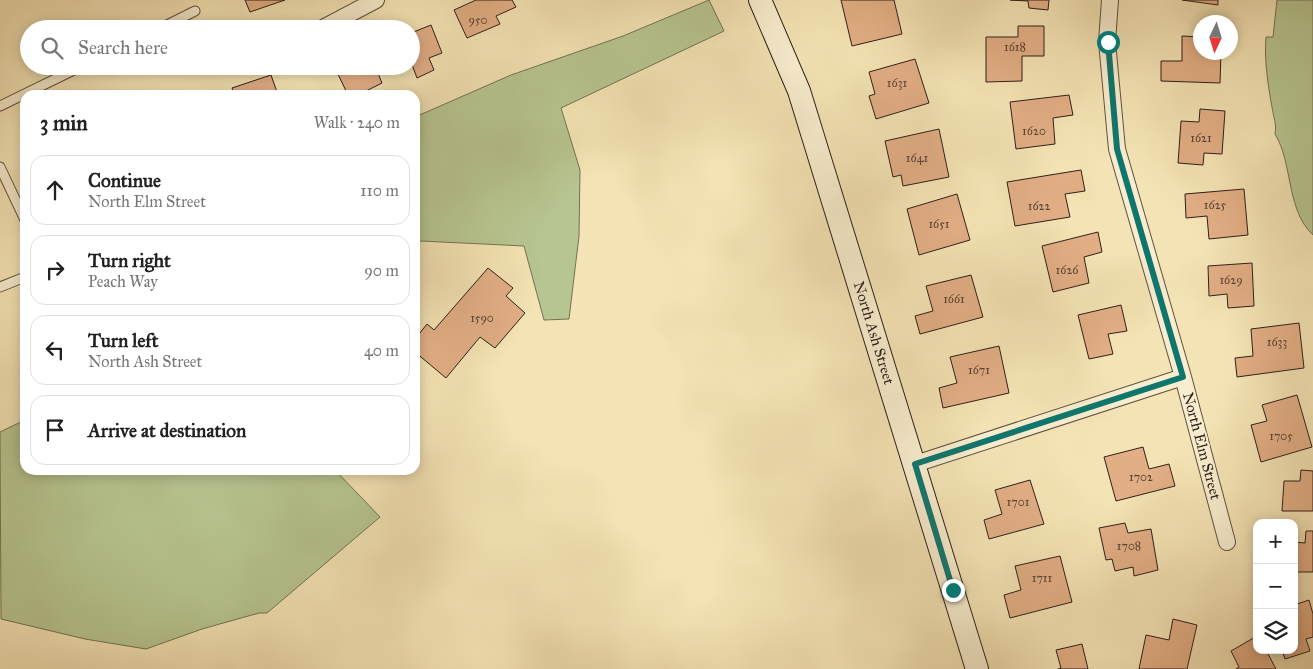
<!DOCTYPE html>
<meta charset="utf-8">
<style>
:root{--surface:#fff;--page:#f2f2f2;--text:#222;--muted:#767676;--line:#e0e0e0}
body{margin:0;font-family:"IM FELL Great Primer",serif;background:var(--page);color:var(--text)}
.controls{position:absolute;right:15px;bottom:15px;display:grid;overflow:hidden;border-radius:10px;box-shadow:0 2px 12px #0003}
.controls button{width:45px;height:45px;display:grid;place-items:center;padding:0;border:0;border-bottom:1px solid var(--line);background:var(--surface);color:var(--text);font:25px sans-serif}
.compass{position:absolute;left:1193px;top:15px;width:45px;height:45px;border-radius:50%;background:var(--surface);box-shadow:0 2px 12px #0003;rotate:184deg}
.stop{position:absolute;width:15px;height:15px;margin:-11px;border:4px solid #0f766e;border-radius:50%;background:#fff}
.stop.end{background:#0f766e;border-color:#fff;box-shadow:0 1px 5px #0008}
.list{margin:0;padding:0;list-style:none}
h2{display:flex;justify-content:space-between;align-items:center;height:65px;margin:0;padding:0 20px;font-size:21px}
h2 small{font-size:16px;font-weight:400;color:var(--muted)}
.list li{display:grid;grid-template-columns:32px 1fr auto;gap:15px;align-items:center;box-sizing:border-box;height:70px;margin:0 10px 10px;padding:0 10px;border:1px solid var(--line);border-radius:15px}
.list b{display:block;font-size:19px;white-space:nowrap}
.list p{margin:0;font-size:16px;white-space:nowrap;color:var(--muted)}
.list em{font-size:16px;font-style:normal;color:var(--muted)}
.icon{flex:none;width:28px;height:28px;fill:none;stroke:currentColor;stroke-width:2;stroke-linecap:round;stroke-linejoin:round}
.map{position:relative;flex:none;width:1313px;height:669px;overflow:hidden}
.search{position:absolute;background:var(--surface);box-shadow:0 2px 12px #0003;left:20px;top:20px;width:400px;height:55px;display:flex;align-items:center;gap:12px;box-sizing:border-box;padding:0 18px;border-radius:28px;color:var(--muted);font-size:19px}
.panel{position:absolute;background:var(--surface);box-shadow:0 2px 12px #0003;left:20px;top:90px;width:400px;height:385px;border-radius:15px}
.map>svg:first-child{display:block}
.green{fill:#b7c590;stroke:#727255}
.building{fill:#e2ae85;stroke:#2d201a}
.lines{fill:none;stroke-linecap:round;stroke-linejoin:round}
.service-casing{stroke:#5f5140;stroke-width:11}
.minor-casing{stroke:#5f5140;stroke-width:18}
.secondary-casing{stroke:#2d201a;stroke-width:24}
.service{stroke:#f8edce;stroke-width:9}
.minor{stroke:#f8edce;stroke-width:16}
.secondary{stroke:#f8edce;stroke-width:22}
.route{stroke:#0f766e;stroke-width:6}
.labels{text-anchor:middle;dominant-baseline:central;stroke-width:4;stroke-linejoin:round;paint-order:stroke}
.number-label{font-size:12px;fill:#5a4435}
.street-label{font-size:15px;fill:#2d201a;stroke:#f8edce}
</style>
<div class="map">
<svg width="1313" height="669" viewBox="0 0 1313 669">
<rect width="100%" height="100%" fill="#f4e3b4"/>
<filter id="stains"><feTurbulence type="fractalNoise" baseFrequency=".004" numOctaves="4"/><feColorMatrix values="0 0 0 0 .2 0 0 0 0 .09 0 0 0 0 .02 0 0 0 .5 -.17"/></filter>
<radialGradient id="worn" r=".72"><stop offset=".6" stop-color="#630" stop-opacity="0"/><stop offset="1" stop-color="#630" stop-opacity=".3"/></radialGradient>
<path class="green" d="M709,0L724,31L561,108L580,170L579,236L569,319L544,320L524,246L421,241L415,245V117L511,75L623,36Z
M1277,0H1313V235C1286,210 1293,163 1275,134C1277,124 1273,116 1272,107C1268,85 1264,59 1266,37H1273Z
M25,420V470H335L380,517L267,613H259L202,629L146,649L85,639L1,619L0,432Z"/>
<path class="building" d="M245,0H285L250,12Z
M476,0H512L516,7L496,16L500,24L467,38L454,10Z
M841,0H894L902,34L852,46Z
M1010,0H1049L1048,10L1029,8L1028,1Z
M1182,0H1218V5Z
M431,25L442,53L429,58L434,70L417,78L411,62V33Z
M1018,26H1044V56H1022V81L986,82V37H1018Z
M1182,36L1200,37V52H1221L1220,83L1161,81V61H1182Z
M915,59L929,103L876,119L869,96L875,94L869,72Z
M339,66H375L382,83L358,95H348L335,68Z
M386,66H398L387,70Z
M271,75L278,95H235L232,88Z
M1069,95L1073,115L1053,118L1055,144L1016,149L1010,102Z
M1200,109L1225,111L1222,154L1204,153L1203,165L1178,163L1181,121L1199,122Z
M939,129L949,177L903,186L901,175L893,177L885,141Z
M1081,170L1085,191L1065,194L1070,217L1015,226L1007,182Z
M1244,189L1248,235L1209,239L1207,216L1186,218L1185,194Z
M957,194L970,240L919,255L907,209Z
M1098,232L1102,252L1084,257L1089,283L1053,292L1042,246Z
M1252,263L1254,306L1228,308L1227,294L1209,296L1208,266Z
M488,268L513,288L506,296L525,313L495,348L480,337L446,378L415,352V339L427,324L434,330Z
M971,275L983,317L920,334L915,316L933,311L926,286Z
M1121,305L1127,331L1108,334L1113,354L1089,359L1078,315Z
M1299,323L1304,368L1237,377L1235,358L1253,356L1251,329Z
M999,346L1009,393L943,408L939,388L957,383L950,357Z
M1297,395L1312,447L1261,462L1251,425L1267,421L1262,405Z
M1143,447L1149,469L1169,464L1175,486L1116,501L1104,457Z
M1301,470L1313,471V511H1282L1284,481H1300Z
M1030,480L1044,524L989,539L984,520L1002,514L995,490Z
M1125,523L1128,533L1151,529L1158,570L1134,576L1133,567L1115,571L1112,559L1106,560L1099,528Z
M1306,531H1313V572H1294V542L1305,543Z
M1060,556L1072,602L1010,618L1004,595L1021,590L1015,566Z
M1309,600L1313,614V637L1306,639L1310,651L1285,659L1282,650H1294V605Z
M1173,619L1197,625L1187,669H1139L1146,635L1169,640Z
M1257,636V650H1266L1276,669H1236L1239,667L1231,651Z
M1082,644L1088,669H1058L1061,668L1056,650Z"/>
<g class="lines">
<defs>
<path id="service" d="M159,29L195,11
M0,106L82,66
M0,167L25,220
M0,287L25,277"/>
<path id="minor" d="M1110,0L1107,42L1117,149L1183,377L1227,542
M321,29L376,0
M915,464L1183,377"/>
<path id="secondary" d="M760,0L799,91L977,669"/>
</defs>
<use href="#service" class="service-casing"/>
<use href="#minor" class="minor-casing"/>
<use href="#secondary" class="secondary-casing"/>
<use href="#service" class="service"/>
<use href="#minor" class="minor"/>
<use href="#secondary" class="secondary"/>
</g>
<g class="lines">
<path class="route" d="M953,590L915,464L1183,377L1117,149L1108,42"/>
</g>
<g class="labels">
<g class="number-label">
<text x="478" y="20">950</text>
<text x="1015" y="47">1618</text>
<text x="897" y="83">1631</text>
<text x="1034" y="131">1620</text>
<text x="1201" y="138">1621</text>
<text x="917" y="158">1641</text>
<text x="1215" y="205">1625</text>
<text x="1039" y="206">1622</text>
<text x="939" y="224">1651</text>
<text x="1067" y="270">1626</text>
<text x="1231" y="280">1629</text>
<text x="954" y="299">1661</text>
<text x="482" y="318">1590</text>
<text x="1277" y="342">1633</text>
<text x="979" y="370">1671</text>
<text x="1281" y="436">1705</text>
<text x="1141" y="477">1702</text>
<text x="1018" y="502">1701</text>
<text x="1129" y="546">1708</text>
<text x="1042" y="578">1711</text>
</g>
<g class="street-label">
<text transform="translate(874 333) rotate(73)">North Ash Street</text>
<text transform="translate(1202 446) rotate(75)">North Elm Street</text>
</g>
</g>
<rect width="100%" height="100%" filter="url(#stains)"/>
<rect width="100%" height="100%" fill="url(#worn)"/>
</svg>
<div class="controls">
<button>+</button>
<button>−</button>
<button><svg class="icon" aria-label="layers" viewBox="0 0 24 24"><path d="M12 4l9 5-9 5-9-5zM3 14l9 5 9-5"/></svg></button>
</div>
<svg class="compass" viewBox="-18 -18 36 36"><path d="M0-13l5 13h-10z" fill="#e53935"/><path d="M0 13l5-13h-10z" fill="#767676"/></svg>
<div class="stop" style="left:1108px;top:42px"></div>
<div class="stop end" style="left:953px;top:590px"></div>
<div class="search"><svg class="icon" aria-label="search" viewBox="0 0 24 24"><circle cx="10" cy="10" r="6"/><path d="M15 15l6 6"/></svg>Search here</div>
<section class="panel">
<h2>3 min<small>Walk · 240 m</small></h2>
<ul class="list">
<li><svg class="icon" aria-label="ahead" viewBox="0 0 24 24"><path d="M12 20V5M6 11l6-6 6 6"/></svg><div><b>Continue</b><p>North Elm Street</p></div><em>110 m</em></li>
<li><svg class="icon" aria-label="right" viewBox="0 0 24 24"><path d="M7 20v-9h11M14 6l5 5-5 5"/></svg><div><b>Turn right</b><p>Peach Way</p></div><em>90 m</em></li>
<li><svg class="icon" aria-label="left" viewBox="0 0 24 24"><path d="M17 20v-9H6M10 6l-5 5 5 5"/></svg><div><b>Turn left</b><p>North Ash Street</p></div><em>40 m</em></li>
<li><svg class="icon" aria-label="arrive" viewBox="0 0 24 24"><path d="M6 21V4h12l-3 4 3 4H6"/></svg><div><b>Arrive at destination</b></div></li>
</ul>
</section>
</div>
